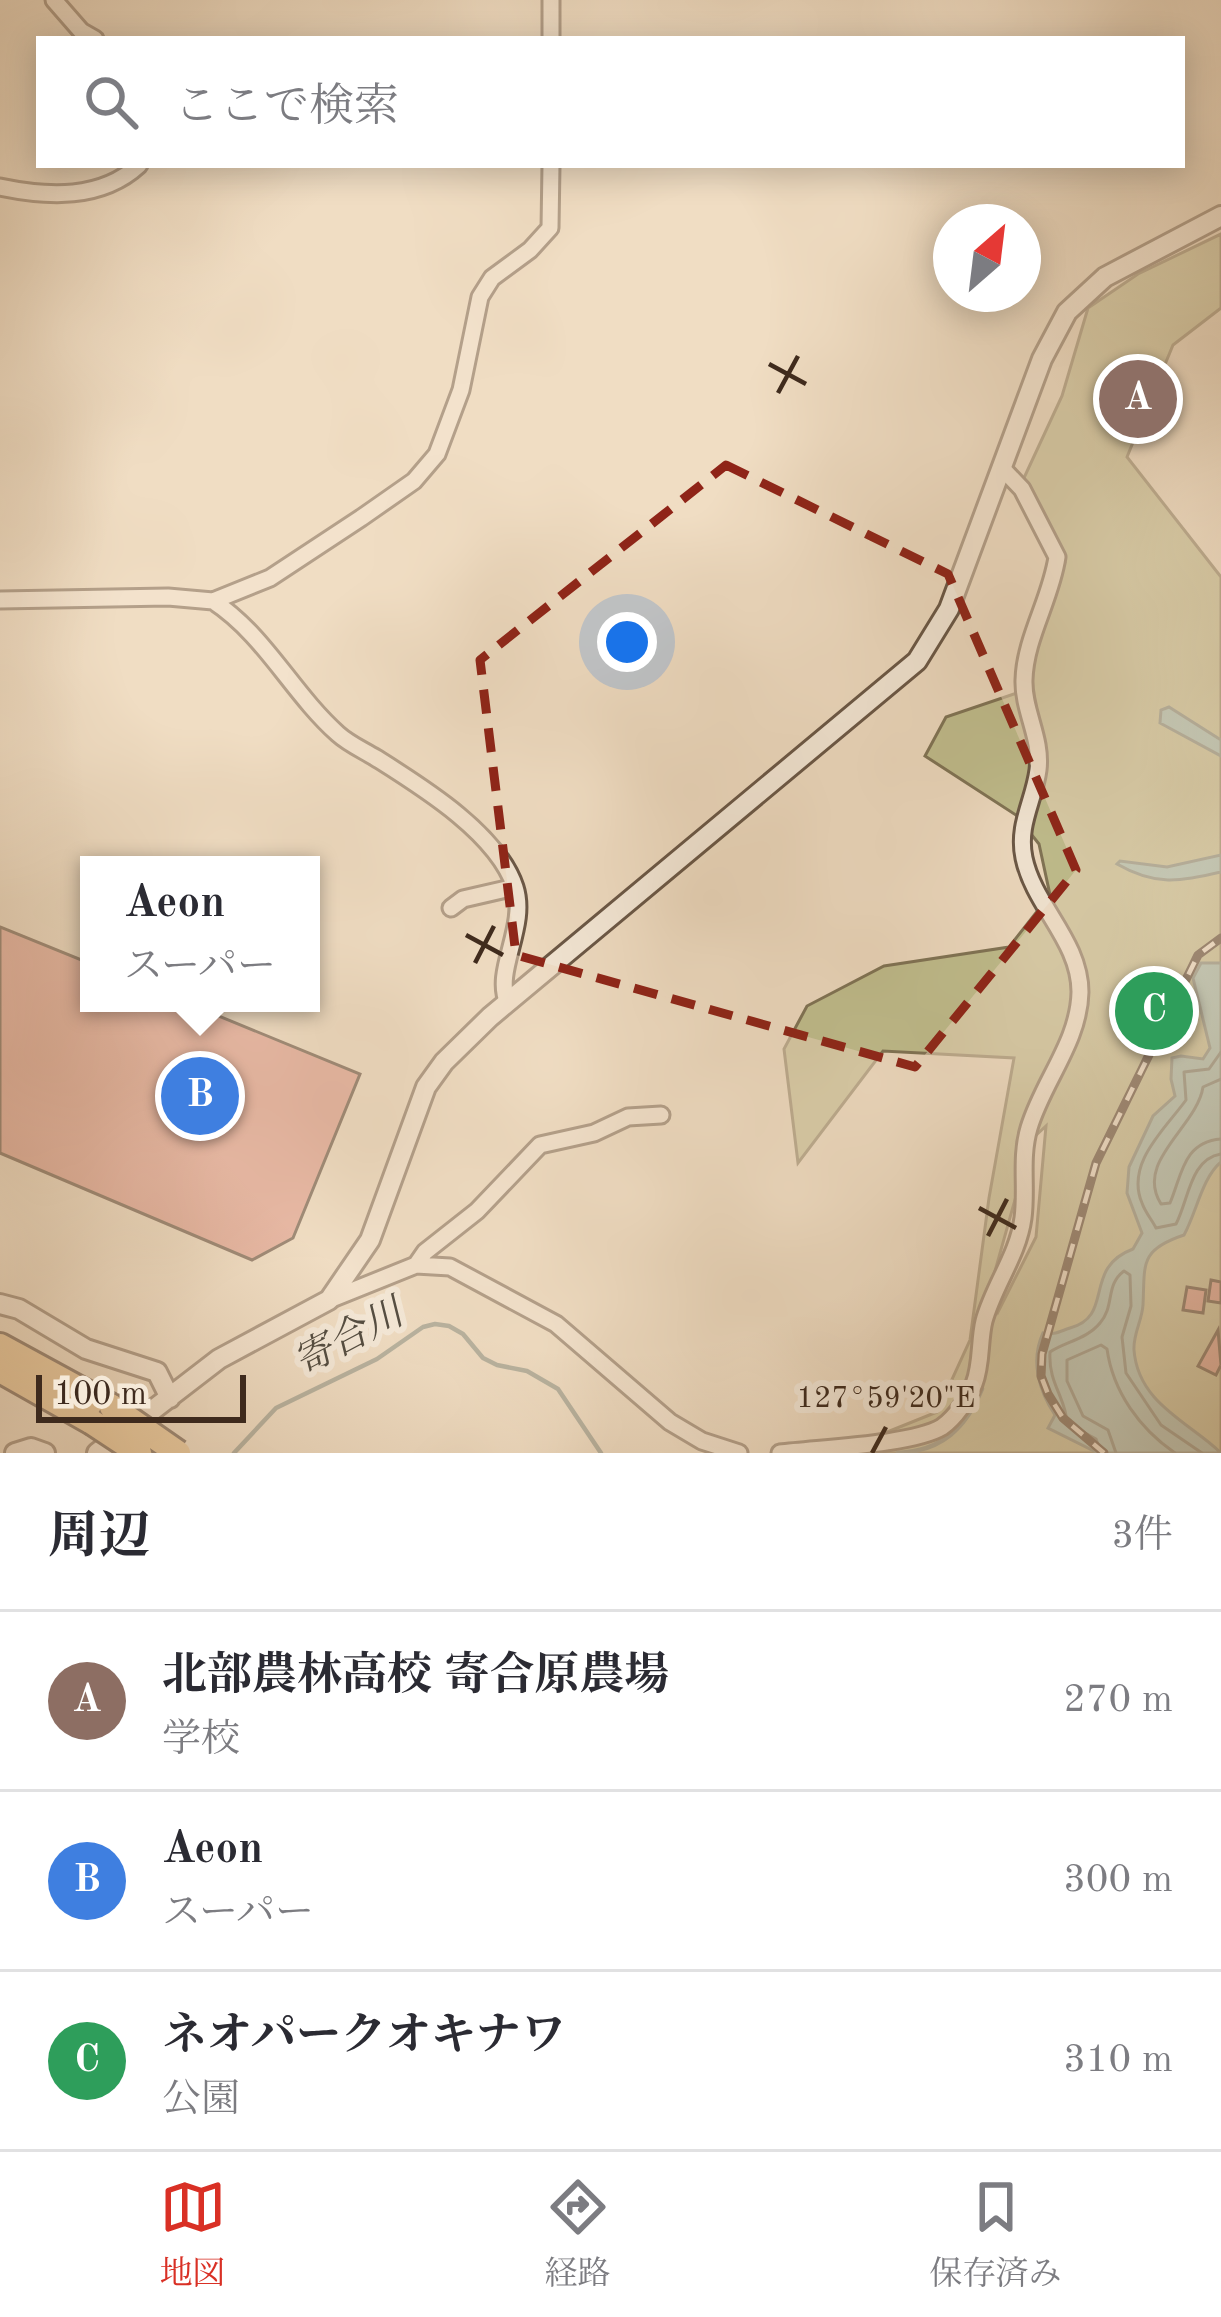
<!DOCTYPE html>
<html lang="ja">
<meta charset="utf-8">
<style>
:root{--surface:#fff;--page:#f7f7f7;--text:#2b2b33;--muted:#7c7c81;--line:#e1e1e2;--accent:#d93025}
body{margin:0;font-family:"Old Standard TT","Noto Serif JP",serif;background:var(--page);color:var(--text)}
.compass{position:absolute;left:933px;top:204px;width:108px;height:108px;border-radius:50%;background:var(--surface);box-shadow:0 6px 30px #0003;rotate:28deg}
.scale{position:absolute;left:36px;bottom:30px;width:210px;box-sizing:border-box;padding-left:12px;border:6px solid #3e2a1d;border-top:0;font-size:33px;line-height:42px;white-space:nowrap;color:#3e2a1d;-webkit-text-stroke:9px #f5e9d8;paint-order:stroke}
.you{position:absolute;left:627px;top:642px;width:42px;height:42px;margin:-30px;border:9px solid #fff;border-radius:50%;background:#1a73e8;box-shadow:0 0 0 18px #1a73e833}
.badge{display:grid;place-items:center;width:78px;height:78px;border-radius:50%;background:var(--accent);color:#fff;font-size:39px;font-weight:700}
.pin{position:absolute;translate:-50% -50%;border:6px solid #fff;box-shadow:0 3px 12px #0006}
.popup{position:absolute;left:80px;top:856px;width:240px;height:156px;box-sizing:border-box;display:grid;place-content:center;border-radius:0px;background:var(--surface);filter:drop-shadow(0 3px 9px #0005);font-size:39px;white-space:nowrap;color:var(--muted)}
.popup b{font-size:45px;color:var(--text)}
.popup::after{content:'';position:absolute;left:50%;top:100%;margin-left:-24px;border:24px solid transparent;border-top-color:var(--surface)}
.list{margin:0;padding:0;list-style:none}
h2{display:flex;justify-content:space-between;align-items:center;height:156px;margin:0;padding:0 48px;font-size:51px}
h2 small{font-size:39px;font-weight:400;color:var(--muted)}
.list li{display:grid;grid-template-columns:78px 1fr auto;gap:36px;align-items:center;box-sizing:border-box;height:180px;padding:0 48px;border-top:3px solid var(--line)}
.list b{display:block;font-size:45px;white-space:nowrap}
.list p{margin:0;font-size:39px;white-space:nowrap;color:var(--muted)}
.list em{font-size:39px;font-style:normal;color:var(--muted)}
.icon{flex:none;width:66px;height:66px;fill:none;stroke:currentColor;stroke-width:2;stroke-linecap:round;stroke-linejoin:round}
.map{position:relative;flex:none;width:1221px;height:1453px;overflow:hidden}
.search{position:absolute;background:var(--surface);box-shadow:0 6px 30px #0003;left:36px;right:36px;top:36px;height:132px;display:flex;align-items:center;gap:30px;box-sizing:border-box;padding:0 42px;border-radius:0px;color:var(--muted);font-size:45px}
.sheet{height:696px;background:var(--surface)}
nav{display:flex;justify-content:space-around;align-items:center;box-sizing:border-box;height:168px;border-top:3px solid var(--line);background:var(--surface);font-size:33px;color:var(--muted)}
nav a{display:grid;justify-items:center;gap:6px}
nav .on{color:var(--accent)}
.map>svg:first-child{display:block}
.green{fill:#c1bf8f;stroke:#807456;stroke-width:3;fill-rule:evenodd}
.water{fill:#9abcb3;stroke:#758277;stroke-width:3}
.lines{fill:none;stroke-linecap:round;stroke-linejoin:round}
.shore{stroke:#6c7368;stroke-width:3}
.stream{stroke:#758277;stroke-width:4.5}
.building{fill:#dd8f82;stroke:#3e2a1d;stroke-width:3}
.minor-casing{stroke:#6a5746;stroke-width:21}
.tertiary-casing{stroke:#6a5746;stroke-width:24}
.trunk-casing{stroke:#3e2a1d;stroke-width:30}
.minor{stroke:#f5e9d8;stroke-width:15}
.tertiary{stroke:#f5e9d8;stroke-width:18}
.trunk{stroke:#e8be82;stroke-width:24}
.rail-casing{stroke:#3e2a1d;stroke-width:9}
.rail{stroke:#f5e9d8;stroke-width:4.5;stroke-dasharray:14;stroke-linecap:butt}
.trunk-bridge-casing{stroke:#3e2a1d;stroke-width:30;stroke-linecap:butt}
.trunk-bridge{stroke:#e8be82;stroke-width:24}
.marked{fill:none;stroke:#8f2418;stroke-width:9;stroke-dasharray:24 15;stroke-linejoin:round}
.ticks{fill:none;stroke:#3e2a1d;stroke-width:4.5}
.labels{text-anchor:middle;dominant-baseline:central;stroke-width:12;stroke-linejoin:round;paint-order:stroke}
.water-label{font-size:39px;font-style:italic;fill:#554e42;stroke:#f5e9d8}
.ticks-label{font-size:30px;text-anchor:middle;fill:#3e2a1d;stroke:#f5e9d8;stroke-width:12;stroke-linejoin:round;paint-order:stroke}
</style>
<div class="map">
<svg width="1221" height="1453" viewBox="0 0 1221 1453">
<rect width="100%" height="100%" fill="#f0ddc3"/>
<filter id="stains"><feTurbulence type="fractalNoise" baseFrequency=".00167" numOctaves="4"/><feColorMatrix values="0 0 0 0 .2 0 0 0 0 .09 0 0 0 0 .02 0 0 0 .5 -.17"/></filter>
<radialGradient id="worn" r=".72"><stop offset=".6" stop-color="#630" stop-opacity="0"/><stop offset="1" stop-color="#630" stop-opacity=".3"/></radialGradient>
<path class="green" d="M1221,234V308L1173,345L1127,457L1221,577V1453H835L937,1412L970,1340L989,1198L1014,1058L883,1051L798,1163L784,1049L807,1006L884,966L1009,947L1050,895L1039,844L1016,815L925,756L946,717L1017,693L1065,562L1023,480L1062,396L1088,308L1138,274ZM1046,1126L1036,1237L998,1312L990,1289L1032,1139Z"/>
<path class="water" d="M1169,707L1221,740V756L1160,723L1161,710Z
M1221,855V872C1180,882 1155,886 1117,864L1120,861L1167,867Z
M1201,963H1221V1162C1202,1178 1197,1211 1184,1235C1139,1250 1145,1264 1143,1305C1142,1321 1133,1334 1134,1350C1138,1404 1191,1423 1221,1453H1098L1048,1428L1055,1415C1039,1391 1030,1361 1043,1333C1055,1335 1058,1332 1070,1328C1115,1316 1082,1268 1133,1249L1142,1233L1127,1193L1129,1167L1153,1116L1175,1096L1171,1079L1172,1058L1181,1056L1203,1059L1210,1048L1193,978Z"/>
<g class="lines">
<path class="shore" d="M1221,1052L1209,1069L1184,1072L1186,1100C1166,1128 1125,1163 1142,1203C1145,1212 1152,1220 1156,1228L1176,1224C1189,1199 1190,1159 1221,1154
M1221,1079L1203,1087C1197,1127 1134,1161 1161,1204L1170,1203C1182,1175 1183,1142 1221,1139
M1101,1453L1096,1439L1067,1423C1066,1398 1048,1383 1050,1352C1065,1342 1087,1339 1100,1323C1115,1306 1105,1285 1124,1271L1130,1275L1131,1306L1122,1337L1126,1373L1161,1425L1202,1453
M1116,1453L1108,1430L1083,1416L1067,1381V1360L1101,1345L1107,1349C1113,1392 1140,1429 1175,1453"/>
<path class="stream" d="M234,1453L276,1408L377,1359L423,1327L435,1324L449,1326L463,1334L483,1358L497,1365L527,1371L558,1389L601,1453
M898,1453C942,1451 966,1428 982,1389"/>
</g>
<path class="building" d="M0,927L89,963V1003H187L360,1074L293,1238L252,1260L0,1153Z
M1211,1280L1221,1282V1303L1208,1301Z
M1187,1287L1206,1290L1203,1313L1183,1310Z
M1218,1330L1221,1365L1216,1375L1198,1366Z"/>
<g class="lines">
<defs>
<path id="minor" d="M54,0L81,31L95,39
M551,39V0
M0,187C48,197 101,200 139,165
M0,600L168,597L213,601L270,578L361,518L414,481L437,454L461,390L480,297L492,278L530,250L550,228L551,165
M213,601C265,635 292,693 338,734C349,744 363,750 376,758C422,787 497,833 515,887C528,927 493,971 508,1003
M451,908L463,899L515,887
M416,1265L425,1252L477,1211L540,1145L594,1133L628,1117L661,1115
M329,1300L416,1265L450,1267L556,1324L670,1422L702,1441L739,1453
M780,1453C818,1448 912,1445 942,1427C955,1418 968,1399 974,1384C982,1364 979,1341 984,1321C994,1285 1018,1255 1023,1218C1027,1188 1020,1158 1029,1128C1043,1081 1079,1042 1080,992C1080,941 1034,906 1024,858C1017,825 1034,801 1038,770C1042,738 1023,711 1024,680C1025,638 1051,599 1057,557L1022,489L1001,467"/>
<path id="tertiary" d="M0,1304L19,1309L86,1349L157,1372L170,1398
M15,1453L31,1448L45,1453
M97,1453L219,1359L329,1300L370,1240L426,1087L444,1062L490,1017L917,661L949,609L1042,359L1067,312L1105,277L1221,216"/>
<path id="trunk" d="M0,1346L112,1407
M0,1370L92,1422"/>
</defs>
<use href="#minor" class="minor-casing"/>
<use href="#tertiary" class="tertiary-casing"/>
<use href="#trunk" class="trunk-casing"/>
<use href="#minor" class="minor"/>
<use href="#tertiary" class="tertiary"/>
<use href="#trunk" class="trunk"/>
<defs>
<path id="rail" d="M1104,1453L1063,1418L1048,1394L1041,1376L1042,1354L1096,1163L1198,955L1221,938"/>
</defs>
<use href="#rail" class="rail-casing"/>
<use href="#rail" class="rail"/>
<defs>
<path id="trunk-bridge" d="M112,1407L178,1453
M92,1422L139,1453"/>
</defs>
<use href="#trunk-bridge" class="trunk-bridge-casing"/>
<use href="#trunk-bridge" class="trunk-bridge"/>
</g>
<path d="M0 0H1221V1453H0ZM726,465L948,574L1076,870L915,1067L516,955L480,660Z" fill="#f0ddc3" fill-opacity=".55" fill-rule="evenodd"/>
<path class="marked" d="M726,465L948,574L1076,870L915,1067L516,955L480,660Z"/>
<path class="ticks" d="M769,364L806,384M778,393L798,356M466,935L503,955M475,963L494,926M979,1208L1016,1228M988,1236L1007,1199M872,1453L886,1427"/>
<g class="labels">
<g class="water-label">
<text transform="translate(349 1339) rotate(-28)">寄合川</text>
</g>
</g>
<g class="ticks-label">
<text x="886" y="1407">127°59'20"E</text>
</g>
<rect width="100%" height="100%" filter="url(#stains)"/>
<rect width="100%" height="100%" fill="url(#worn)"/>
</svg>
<svg class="compass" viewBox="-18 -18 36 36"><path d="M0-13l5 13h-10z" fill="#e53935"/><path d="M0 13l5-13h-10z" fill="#7c7c81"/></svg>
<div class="scale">100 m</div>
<div class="you"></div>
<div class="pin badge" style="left:1138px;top:399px;background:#8d6e63">A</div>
<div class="pin badge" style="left:200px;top:1096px;background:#3f7fe0">B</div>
<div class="popup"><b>Aeon</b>スーパー</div>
<div class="pin badge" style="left:1154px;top:1011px;background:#2e9e5b">C</div>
<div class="search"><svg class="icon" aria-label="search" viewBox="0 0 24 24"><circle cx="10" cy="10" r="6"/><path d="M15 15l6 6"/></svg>ここで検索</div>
</div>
<section class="sheet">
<h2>周辺<small>3件</small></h2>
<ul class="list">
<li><span class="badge" style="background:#8d6e63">A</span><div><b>北部農林高校 寄合原農場</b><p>学校</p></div><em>270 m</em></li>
<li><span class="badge" style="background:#3f7fe0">B</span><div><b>Aeon</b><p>スーパー</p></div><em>300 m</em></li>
<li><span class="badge" style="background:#2e9e5b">C</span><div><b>ネオパークオキナワ</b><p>公園</p></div><em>310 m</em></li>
</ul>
</section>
<nav>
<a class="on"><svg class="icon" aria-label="map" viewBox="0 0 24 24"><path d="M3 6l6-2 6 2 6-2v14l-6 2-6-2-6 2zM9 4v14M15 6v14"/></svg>地図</a>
<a><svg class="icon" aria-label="directions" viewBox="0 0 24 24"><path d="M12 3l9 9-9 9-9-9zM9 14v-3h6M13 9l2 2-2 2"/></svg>経路</a>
<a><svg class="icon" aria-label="saved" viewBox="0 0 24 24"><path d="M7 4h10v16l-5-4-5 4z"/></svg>保存済み</a>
</nav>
